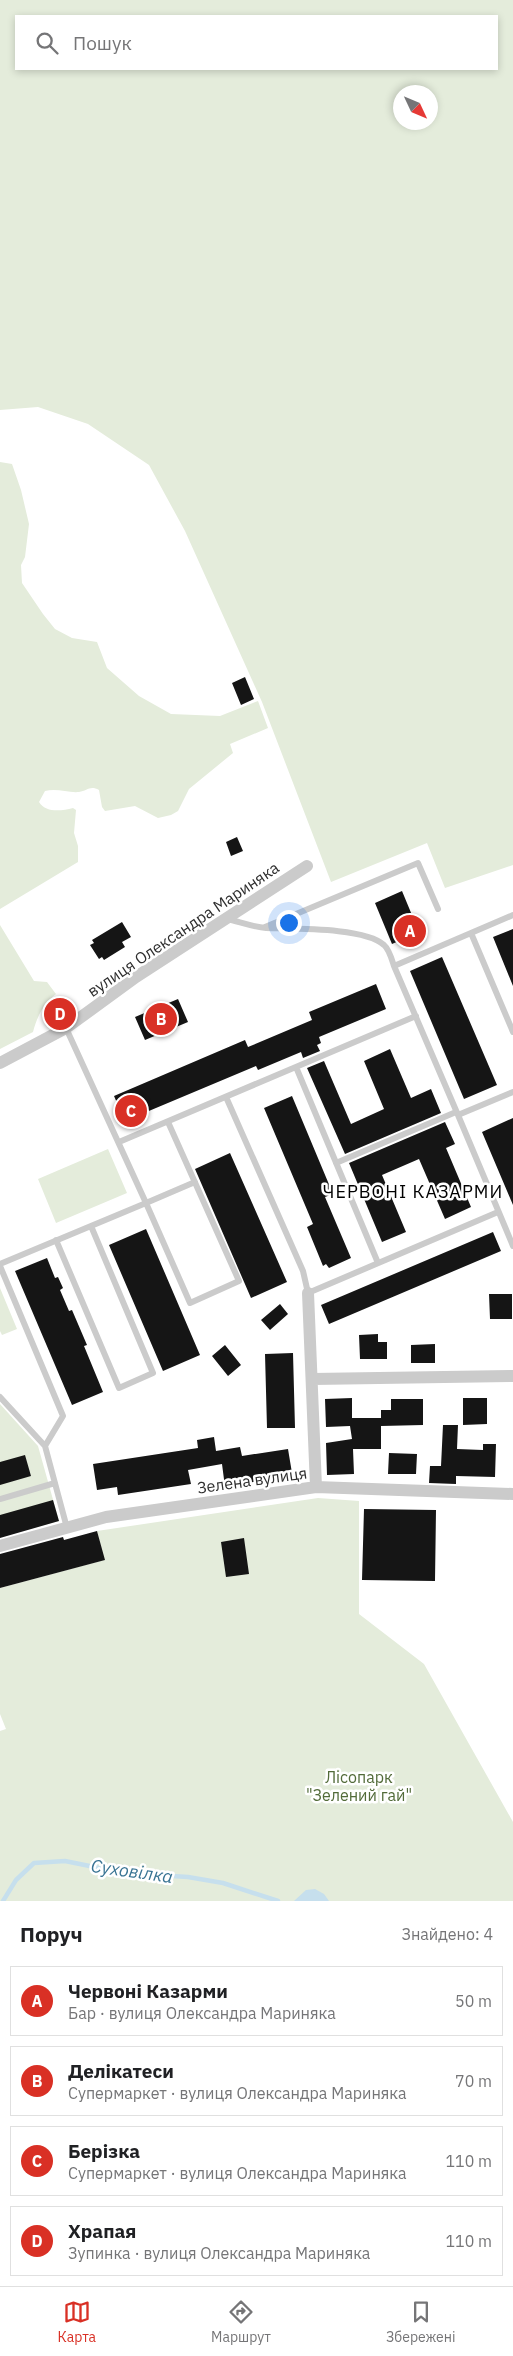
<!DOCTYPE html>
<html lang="uk">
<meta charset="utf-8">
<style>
:root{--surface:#fff;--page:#f2f2f2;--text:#202124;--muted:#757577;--line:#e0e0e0;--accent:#d93025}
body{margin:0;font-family:"IBM Plex Sans",sans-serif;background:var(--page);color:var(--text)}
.compass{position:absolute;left:393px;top:85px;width:45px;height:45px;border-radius:50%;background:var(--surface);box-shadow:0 2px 8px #0003;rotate:134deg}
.you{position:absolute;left:288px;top:922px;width:18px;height:18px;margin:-12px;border:4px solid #fff;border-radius:50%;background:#1a73e8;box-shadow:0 0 0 8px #1a73e833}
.badge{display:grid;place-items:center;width:32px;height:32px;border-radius:50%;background:var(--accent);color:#fff;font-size:16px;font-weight:700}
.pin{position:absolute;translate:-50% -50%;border:2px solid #fff;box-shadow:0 1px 5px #0006}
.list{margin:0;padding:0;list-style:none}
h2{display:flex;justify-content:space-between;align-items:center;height:65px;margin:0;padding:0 20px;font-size:21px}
h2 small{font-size:16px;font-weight:400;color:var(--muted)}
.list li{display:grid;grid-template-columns:32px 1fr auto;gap:15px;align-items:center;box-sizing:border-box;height:70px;margin:0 10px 10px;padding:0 10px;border:1px solid var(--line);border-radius:0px}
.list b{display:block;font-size:19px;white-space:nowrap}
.list p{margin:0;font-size:16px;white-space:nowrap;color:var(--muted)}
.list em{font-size:16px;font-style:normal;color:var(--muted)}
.icon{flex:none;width:28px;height:28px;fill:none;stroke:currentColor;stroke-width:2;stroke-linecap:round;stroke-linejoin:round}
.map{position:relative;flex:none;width:513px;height:1901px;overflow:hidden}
.search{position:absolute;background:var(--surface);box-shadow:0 2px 8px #0003;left:15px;right:15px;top:15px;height:55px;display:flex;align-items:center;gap:12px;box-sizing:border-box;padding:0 18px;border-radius:0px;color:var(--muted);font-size:19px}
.sheet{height:385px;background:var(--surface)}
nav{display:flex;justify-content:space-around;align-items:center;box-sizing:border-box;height:70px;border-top:1px solid var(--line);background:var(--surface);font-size:14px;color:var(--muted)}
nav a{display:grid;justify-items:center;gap:2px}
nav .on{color:var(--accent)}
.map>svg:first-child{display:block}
.green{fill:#e4ecdb;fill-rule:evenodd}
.water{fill:#c6dfed}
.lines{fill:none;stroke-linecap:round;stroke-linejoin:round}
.stream{stroke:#c6dfed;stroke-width:4.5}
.building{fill:#151515}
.service{stroke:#cbcbcb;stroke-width:6}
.minor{stroke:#cbcbcb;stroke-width:12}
.labels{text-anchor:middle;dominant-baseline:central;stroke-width:5;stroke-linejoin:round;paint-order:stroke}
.street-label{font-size:16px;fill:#2e2e2e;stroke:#fff}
.park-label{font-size:16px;fill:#526b39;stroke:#fff}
.neighbourhood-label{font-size:18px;letter-spacing:1px;fill:#000;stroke:#fff}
.water-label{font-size:18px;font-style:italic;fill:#387393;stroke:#fff}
</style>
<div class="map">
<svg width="513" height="1901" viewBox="0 0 513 1901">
<rect width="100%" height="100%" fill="#fff"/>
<path class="green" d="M0,0H513V865L445,888L427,843L331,882L262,702L185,531L149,465L88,424L38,407L0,410ZM16,16H497V69H16ZM400,92H430V122H400Z
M0,462L12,464L21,490L29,524L25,557L21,565L22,583L43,614L55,629L72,638L97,642L107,668L139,696L171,714L220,716L258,701L268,728L230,744L233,753L189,789L178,811L171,815L158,818L135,806L105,811L102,807L99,790C90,785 87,791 79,792C68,793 57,788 45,791L39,802C46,813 61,811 73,808L76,810L74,833L78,846V862L0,909Z
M0,925L34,981L47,982L56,994C43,1004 37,1017 33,1032L0,1049Z
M108,1149L127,1193L56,1223L38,1179Z
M0,1288L17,1329L2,1335L0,1331Z
M0,1404L38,1446L59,1521L0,1537Z
M318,1498L359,1501V1614L424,1664L513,1822V1901H0V1731L6,1729L0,1714V1588L104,1560L97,1531Z"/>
<path class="water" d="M315,1889L324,1894L329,1901H294L306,1890Z"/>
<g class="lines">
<path class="stream" d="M3,1901L16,1880L34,1863L65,1861L124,1873L188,1877L223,1883L278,1901"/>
</g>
<path class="building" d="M245,677L254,699L241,705L232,683Z
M237,837L243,851L231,856L226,842Z
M402,891L419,932L392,944L375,903Z
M122,922L131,937L122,942L125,947L104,960L102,957L99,959L90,945L94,943L92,940Z
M513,929V986L493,937Z
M442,957L497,1085L464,1099L410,971Z
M376,984L386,1009L319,1037L321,1043L317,1045L320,1051L303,1058L301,1052L258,1070L256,1066L125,1121L114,1096L245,1040L248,1047L312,1020L309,1012Z
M178,999L188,1022L145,1040L135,1017Z
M390,1049L411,1098L431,1089L441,1113L345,1154L307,1068L324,1061L351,1124L384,1109L364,1061Z
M292,1096L333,1194L325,1197L351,1258L329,1268L326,1264L323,1266L307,1227L313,1224L264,1108Z
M513,1118V1205L482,1132Z
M445,1122L455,1144L446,1148L471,1207L445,1219L419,1159L382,1175L406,1232L382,1242L349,1163Z
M230,1153L287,1282L251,1298L195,1169Z
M146,1229L200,1355L163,1371L109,1245Z
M493,1232L501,1251L329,1324L321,1305Z
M47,1258L55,1278L58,1277L63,1288L60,1290L69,1311L72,1310L87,1345L84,1346L103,1392L72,1405L15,1271Z
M489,1294H512V1319H490Z
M280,1304L288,1314L270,1330L261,1320Z
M378,1334V1342H387V1359H360L359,1335Z
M435,1344V1363H411V1345Z
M225,1345L241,1365L228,1376L212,1356Z
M293,1353L295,1428H267L265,1354Z
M352,1398V1418H381V1449H353L354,1474L327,1475L326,1443L352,1439L350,1426L326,1427L325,1399Z
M463,1398H487V1424L463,1425Z
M391,1399H423V1425L381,1426V1410H391Z
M443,1425H458L457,1449L483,1450V1444H496L495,1477L456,1476V1484L429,1483L430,1466H441Z
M214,1437L216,1451L240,1447L242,1456L288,1449L292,1473L278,1475L279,1481L265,1483L264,1480L225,1487L222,1464L188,1470L191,1484L118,1495L117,1487L97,1490L93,1464L198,1448L197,1440Z
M389,1453L417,1454L416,1474H388Z
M25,1455L31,1476L0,1485V1462Z
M53,1500L59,1521L0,1538V1515Z
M364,1509L436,1510L435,1581L362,1580Z
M97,1531L105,1560L0,1588V1554L63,1537L64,1540Z
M244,1538L249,1574L226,1577L221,1542Z"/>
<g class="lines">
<path class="service" d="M227,919C240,922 253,927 266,928C292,929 365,927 384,945C389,949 392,960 394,966L513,915
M265,927L418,863L438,909
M471,933L513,1032
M394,966L458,1115L513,1092
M296,1067L378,1263
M226,1097L303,1271L308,1293L498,1212
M458,1115L513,1246
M168,1122L239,1281L190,1303L146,1203L195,1182
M119,1142L416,1016
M336,1163L456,1112
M56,1240L119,1388L153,1373L91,1226
M0,1264L146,1203L66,1028
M0,1266L63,1416L45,1446
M0,1397L45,1446L67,1528
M0,1499L55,1483"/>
<path class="minor" d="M0,1063L66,1028L136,977L307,866
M308,1293L316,1487
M313,1379L513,1376
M0,1546L106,1517L316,1487L513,1494"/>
</g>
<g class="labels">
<g class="street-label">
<text transform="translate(183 929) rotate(-34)">вулиця Олександра Мариняка</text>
<text transform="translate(252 1480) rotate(-8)">Зелена вулиця</text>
</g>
<g class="park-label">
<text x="359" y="1777">Лісопарк<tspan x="359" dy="18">"Зелений гай"</tspan></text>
</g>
<g class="neighbourhood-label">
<text x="413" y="1191">ЧЕРВОНІ КАЗАРМИ</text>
</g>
<g class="water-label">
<text transform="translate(132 1871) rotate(8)">Суховілка</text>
</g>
</g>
</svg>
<svg class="compass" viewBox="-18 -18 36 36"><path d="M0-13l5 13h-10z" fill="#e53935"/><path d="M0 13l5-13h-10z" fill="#757577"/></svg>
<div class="you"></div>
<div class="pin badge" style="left:410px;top:931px">A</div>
<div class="pin badge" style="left:161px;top:1019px">B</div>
<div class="pin badge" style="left:131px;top:1111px">C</div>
<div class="pin badge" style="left:60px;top:1014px">D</div>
<div class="search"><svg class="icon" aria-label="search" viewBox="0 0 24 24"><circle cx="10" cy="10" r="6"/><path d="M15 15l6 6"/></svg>Пошук</div>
</div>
<section class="sheet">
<h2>Поруч<small>Знайдено: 4</small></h2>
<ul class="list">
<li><span class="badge">A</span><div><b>Червоні Казарми</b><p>Бар · вулиця Олександра Мариняка</p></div><em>50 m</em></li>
<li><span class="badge">B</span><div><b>Делікатеси</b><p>Супермаркет · вулиця Олександра Мариняка</p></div><em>70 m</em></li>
<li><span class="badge">C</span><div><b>Берізка</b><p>Супермаркет · вулиця Олександра Мариняка</p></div><em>110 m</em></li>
<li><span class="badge">D</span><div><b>Храпая</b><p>Зупинка · вулиця Олександра Мариняка</p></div><em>110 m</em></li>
</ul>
</section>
<nav>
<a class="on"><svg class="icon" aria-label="map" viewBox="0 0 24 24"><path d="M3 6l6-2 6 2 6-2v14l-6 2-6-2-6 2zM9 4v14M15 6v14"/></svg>Карта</a>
<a><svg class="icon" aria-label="directions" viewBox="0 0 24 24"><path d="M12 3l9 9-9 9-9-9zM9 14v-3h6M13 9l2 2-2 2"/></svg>Маршрут</a>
<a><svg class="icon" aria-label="saved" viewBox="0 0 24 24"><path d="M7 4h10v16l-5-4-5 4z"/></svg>Збережені</a>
</nav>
